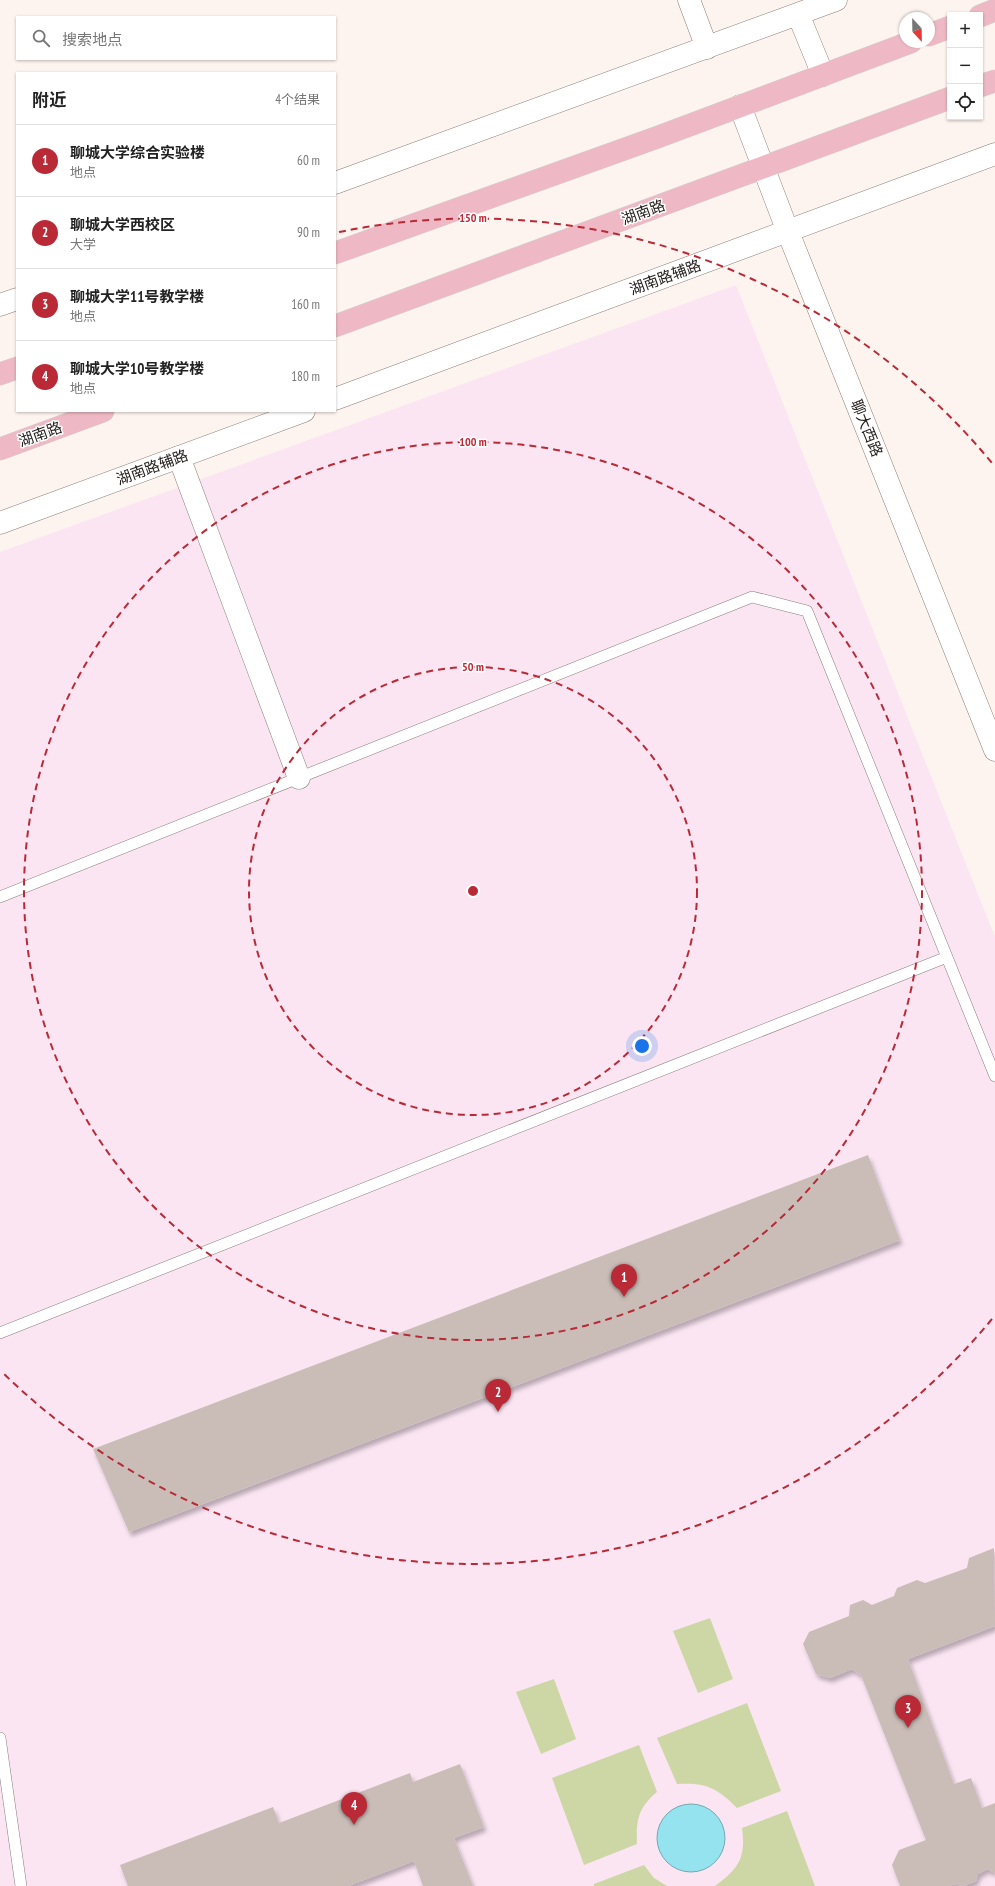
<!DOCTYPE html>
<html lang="zh">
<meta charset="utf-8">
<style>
:root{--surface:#fff;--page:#f2f2f2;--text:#222;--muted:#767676;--line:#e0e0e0;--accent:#ba2936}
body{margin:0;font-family:"PT Sans Narrow","Noto Sans SC",sans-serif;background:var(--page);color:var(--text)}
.controls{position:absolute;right:12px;top:12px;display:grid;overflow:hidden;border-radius:0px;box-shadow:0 1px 3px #0004}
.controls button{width:36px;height:36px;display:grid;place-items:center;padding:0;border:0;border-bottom:1px solid var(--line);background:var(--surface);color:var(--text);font:20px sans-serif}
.compass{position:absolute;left:899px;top:12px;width:36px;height:36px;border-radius:50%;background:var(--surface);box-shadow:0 1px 3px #0004;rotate:158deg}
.you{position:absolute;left:642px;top:1046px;width:14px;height:14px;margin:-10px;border:3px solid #fff;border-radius:50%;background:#1a73e8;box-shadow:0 0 0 6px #1a73e833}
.badge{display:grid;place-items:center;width:26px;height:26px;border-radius:50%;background:var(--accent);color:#fff;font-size:13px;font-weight:700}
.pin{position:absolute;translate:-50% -33px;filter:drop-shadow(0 1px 2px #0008)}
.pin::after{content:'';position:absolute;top:21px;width:14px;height:12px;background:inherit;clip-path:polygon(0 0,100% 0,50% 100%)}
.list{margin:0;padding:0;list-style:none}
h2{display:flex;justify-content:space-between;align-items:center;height:52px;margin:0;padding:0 16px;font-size:17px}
h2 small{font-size:13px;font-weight:400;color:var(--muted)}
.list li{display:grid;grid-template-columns:26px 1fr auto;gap:12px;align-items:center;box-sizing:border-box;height:72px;padding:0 16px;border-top:1px solid var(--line)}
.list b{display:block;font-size:15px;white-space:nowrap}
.list p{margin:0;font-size:13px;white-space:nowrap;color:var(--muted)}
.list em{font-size:13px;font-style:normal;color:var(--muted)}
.icon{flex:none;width:22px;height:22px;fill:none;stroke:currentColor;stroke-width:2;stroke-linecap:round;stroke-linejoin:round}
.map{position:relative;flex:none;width:995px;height:1886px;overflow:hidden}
.search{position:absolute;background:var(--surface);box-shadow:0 1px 3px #0004;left:16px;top:16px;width:320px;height:44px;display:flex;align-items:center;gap:10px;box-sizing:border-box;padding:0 14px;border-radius:0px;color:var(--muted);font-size:15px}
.panel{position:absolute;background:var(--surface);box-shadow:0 1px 3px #0004;left:16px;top:72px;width:320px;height:340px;border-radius:0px}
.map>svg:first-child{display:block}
.education{fill:#fbe5f3}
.green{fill:#ccd7a5}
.water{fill:#95e3ef;stroke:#74a9b1}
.building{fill:#cabdb7;filter:url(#shadow)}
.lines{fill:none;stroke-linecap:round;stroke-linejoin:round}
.service-casing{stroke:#897e78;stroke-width:12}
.minor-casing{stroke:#897e78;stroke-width:23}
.tertiary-casing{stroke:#897e78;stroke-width:23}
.primary-casing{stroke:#d4d3d2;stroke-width:23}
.service{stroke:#fff;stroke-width:11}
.minor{stroke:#fff;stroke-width:22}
.tertiary{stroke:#fff;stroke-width:22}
.primary{stroke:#eeb8c5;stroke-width:22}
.ring{fill:none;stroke:#ba2936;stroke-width:2;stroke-dasharray:7 5}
.labels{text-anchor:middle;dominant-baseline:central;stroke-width:3;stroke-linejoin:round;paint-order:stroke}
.street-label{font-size:15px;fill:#272220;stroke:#fff}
.centre{fill:#ba2936;stroke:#fff;stroke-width:2}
.ring-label{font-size:12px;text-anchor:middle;font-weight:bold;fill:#ba2936;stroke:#fff;stroke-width:3;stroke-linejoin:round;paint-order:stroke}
</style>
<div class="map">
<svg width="995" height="1886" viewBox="0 0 995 1886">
<defs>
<filter id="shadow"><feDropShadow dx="2.5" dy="4.5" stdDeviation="2" flood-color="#0004"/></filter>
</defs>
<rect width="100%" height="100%" fill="#fef4ef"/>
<path class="education" d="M736,285L995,937V1886H0V552Z"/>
<path class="green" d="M710,1618L733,1679L698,1693L673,1631Z
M554,1679L576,1739L541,1754L516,1692Z
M747,1703L781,1791L737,1808C718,1788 705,1782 677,1784L657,1738Z
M639,1745L657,1792C638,1808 636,1820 637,1844L584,1865L552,1778Z
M787,1811L815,1886H715C739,1868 746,1858 742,1828Z
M644,1865L654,1878L667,1886H594V1884Z"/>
<path class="water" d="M657 1838a34 34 0 1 1 68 0a34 34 0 1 1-68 0Z"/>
<path class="building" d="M868,1155L900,1240L129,1532L93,1449Z
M994,1548L995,1626L908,1659L954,1784L971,1778L982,1808L995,1803V1873L987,1869L978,1874L976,1881L963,1886L954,1884L949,1886H900L892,1865L899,1850L926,1840L861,1675L852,1669L830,1678L816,1674L803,1644L809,1632L849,1616L850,1605L863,1600L872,1605L894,1596L897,1588L917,1580L925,1583L967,1568L969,1558Z
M460,1764L484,1827L454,1838L473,1886H423L414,1861L348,1886H128L120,1865L273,1807L279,1823L410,1773L413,1782Z"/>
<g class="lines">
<defs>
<path id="service" d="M0,897L752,597L807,611L995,1076
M0,1333L947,957
M0,1738L21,1886"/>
<path id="minor" d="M689,0L707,48
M179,457L299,778"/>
<path id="tertiary" d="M798,14L823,75
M740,106L788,232L995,750
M335,183L836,0
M0,305L17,299
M335,399L995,154
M0,523L304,411"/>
<path id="primary" d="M980,16L995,10
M929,35L950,27
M980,86L995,81
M335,253L658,137L911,42
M335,326L950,98
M0,374L17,368
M0,449L103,411"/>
</defs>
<use href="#service" class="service-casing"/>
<use href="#minor" class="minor-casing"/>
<use href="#tertiary" class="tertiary-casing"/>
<use href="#primary" class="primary-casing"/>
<use href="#service" class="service"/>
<use href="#minor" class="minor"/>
<use href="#tertiary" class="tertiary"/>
<use href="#primary" class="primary"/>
</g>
<g class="ring">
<circle cx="473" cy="891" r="224"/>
<circle cx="473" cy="891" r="449"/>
<path d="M992 1319A673 673 0 0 1 1 1371M339 232A673 673 0 0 1 992 463"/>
</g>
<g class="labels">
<g class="street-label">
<text transform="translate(643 212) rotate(-20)">湖南路</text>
<text transform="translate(665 277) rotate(-20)">湖南路辅路</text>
<text transform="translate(867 428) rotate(68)">聊大西路</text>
<text transform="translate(40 434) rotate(-20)">湖南路</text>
<text transform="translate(152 467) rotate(-20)">湖南路辅路</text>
</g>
</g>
<circle cx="473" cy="891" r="6" class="centre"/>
<g class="ring-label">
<text x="473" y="222">150 m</text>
<text x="473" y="446">100 m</text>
<text x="473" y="671">50 m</text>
</g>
</svg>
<div class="controls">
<button>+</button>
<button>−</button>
<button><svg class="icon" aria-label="locate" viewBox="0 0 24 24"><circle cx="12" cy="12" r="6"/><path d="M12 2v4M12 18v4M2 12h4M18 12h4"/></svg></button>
</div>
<svg class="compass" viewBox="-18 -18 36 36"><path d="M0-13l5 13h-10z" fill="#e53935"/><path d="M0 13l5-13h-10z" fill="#767676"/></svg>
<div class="you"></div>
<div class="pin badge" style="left:624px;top:1297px">1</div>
<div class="pin badge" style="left:498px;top:1412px">2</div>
<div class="pin badge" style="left:908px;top:1728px">3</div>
<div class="pin badge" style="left:354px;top:1825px">4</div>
<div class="search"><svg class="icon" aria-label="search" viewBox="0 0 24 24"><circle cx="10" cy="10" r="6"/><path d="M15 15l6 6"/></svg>搜索地点</div>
<section class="panel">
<h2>附近<small>4个结果</small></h2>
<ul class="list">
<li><span class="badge">1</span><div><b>聊城大学综合实验楼</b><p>地点</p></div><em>60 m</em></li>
<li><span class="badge">2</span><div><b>聊城大学西校区</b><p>大学</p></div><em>90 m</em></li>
<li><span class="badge">3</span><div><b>聊城大学11号教学楼</b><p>地点</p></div><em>160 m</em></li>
<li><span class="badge">4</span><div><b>聊城大学10号教学楼</b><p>地点</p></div><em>180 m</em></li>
</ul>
</section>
</div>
